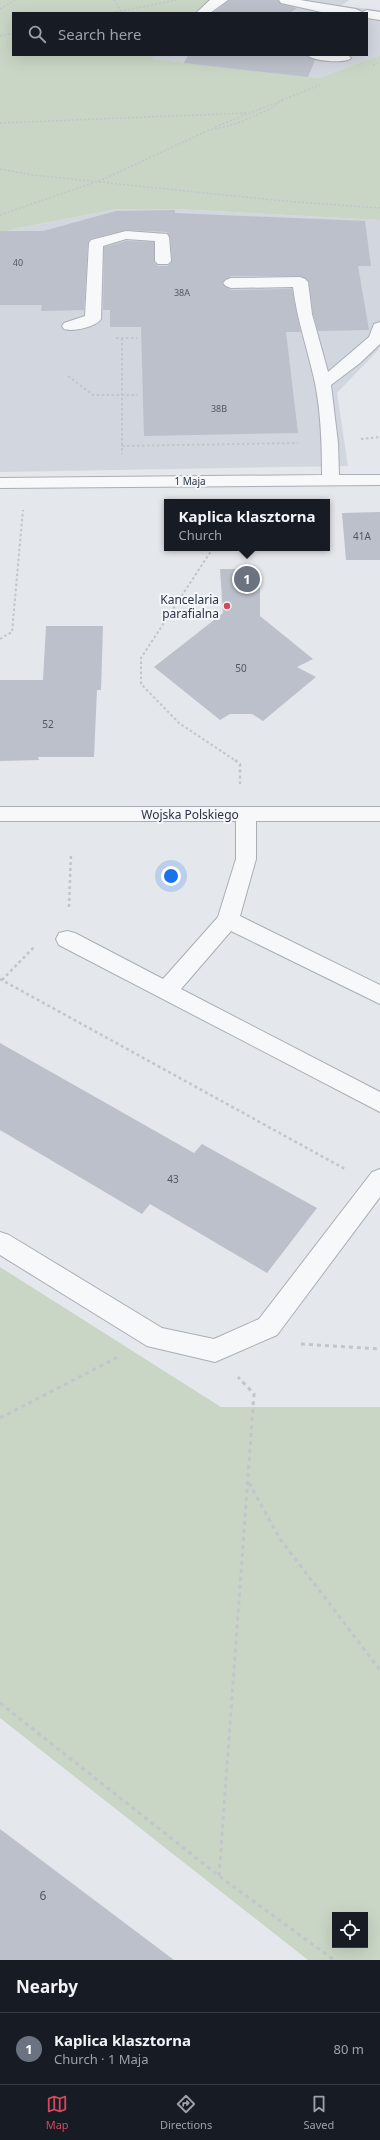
<!DOCTYPE html>
<meta charset="utf-8">
<style>
:root{--surface:#171b24;--page:#20242c;--text:#f1f3f6;--muted:#9ea1a6;--line:#363941;--accent:#d1495b}
body{margin:0;font-family:"Noto Sans",sans-serif;background:var(--page);color:var(--text)}
.controls{position:absolute;right:12px;bottom:12px;display:grid;overflow:hidden;border-radius:0px;box-shadow:0 4px 16px #0002}
.controls button{width:36px;height:36px;display:grid;place-items:center;padding:0;border:0;border-bottom:1px solid var(--line);background:var(--surface);color:var(--text);font:20px sans-serif}
.you{position:absolute;left:171px;top:876px;width:14px;height:14px;margin:-10px;border:3px solid #fff;border-radius:50%;background:#1a73e8;box-shadow:0 0 0 6px #1a73e833}
.badge{display:grid;place-items:center;width:26px;height:26px;border-radius:50%;background:var(--accent);color:#fff;font-size:13px;font-weight:700}
.pin{position:absolute;translate:-50% -50%;border:2px solid #fff;box-shadow:0 1px 4px #0006}
.popup{position:absolute;left:164px;top:499px;width:166px;height:52px;box-sizing:border-box;display:grid;place-content:center;border-radius:0px;background:var(--surface);filter:drop-shadow(0 1px 3px #0005);font-size:13px;white-space:nowrap;color:var(--muted)}
.popup b{font-size:15px;color:var(--text)}
.popup::after{content:'';position:absolute;left:50%;top:100%;margin-left:-8px;border:8px solid transparent;border-top-color:var(--surface)}
.list{margin:0;padding:0;list-style:none}
h2{display:flex;justify-content:space-between;align-items:center;height:52px;margin:0;padding:0 16px;font-size:17px}
h2 small{font-size:13px;font-weight:400;color:var(--muted)}
.list li{display:grid;grid-template-columns:26px 1fr auto;gap:12px;align-items:center;box-sizing:border-box;height:72px;padding:0 16px;border-top:1px solid var(--line)}
.list b{display:block;font-size:15px;white-space:nowrap}
.list p{margin:0;font-size:13px;white-space:nowrap;color:var(--muted)}
.list em{font-size:13px;font-style:normal;color:var(--muted)}
.icon{flex:none;width:22px;height:22px;fill:none;stroke:currentColor;stroke-width:2;stroke-linecap:round;stroke-linejoin:round}
.map{position:relative;flex:none;width:380px;height:1960px;overflow:hidden}
.search{position:absolute;background:var(--surface);box-shadow:0 4px 16px #0002;left:12px;right:12px;top:12px;height:44px;display:flex;align-items:center;gap:10px;box-sizing:border-box;padding:0 14px;border-radius:0px;color:var(--muted);font-size:15px}
.sheet{height:124px;background:var(--surface)}
nav{display:flex;justify-content:space-around;align-items:center;box-sizing:border-box;height:56px;border-top:1px solid var(--line);background:var(--surface);font-size:11px;color:var(--muted)}
nav a{display:grid;justify-items:center;gap:2px}
nav .on{color:var(--accent)}
.map>svg:first-child{display:block}
.built{fill:#d2d6de}
.green{fill:#c9d6c5;fill-rule:evenodd}
.building{fill:#bbc0ca}
.lines{fill:none;stroke-linecap:round;stroke-linejoin:round}
.minor-casing{stroke:#a9aeb7;stroke-width:2}
.path-far3{stroke:#c2c5cb;stroke-width:1.5;stroke-dasharray:2 2;stroke-linecap:butt}
.path-far2{stroke:#c2c5cb;stroke-width:2;stroke-dasharray:2.5 2.5;stroke-linecap:butt}
.path-far1{stroke:#c2c5cb;stroke-width:2.5;stroke-dasharray:3 3;stroke-linecap:butt}
.path{stroke:#c2c5cb;stroke-width:3;stroke-dasharray:4 4;stroke-linecap:butt}
.minor{fill:#f7f8fa;fill-rule:evenodd}
.poi-dot{fill:#d1495b;stroke:#f4f6f9;stroke-width:1.5}
.labels{text-anchor:middle;dominant-baseline:central;stroke-width:4;stroke-linejoin:round;paint-order:stroke}
.far-number-label{font-size:9px;fill:#4f5766}
.far-street-label{font-size:10px;fill:#2b3445;stroke:#f4f6f9}
.number-label{font-size:10px;fill:#4f5766}
.poi-label{font-size:12px;fill:#2b3445;stroke:#f4f6f9;text-anchor:end}
.street-label{font-size:12px;fill:#2b3445;stroke:#f4f6f9}
.near-number-label{font-size:12px;fill:#4f5766}
</style>
<div class="map">
<svg width="380" height="1960" viewBox="0 0 380 1960">
<rect width="100%" height="100%" fill="#e4e7ec"/>
<path class="built" d="M218,0H349L341,6L380,10V55L319,78L151,59L154,55H367V13H202Z
M117,209H176L380,220V348L337,393L348,466L0,472V234L14,229Z"/>
<path class="green" d="M0,0H218L202,13H13V55H154L152,59L319,78L380,55V220L176,209H117L14,229L0,234Z
M0,1267L221,1407H380V1960H308L0,1718ZM335,1915H365V1945H335Z"/>
<path class="building" d="M229,0H278L281,4L297,8L290,13H213Z
M188,55H306L315,60L308,77L184,63Z
M175,210V213L365,221L371,266H358L369,330L318,331L313,314L309,282L301,276H231L222,283L231,290L292,289L301,332H286L298,433L144,436L141,327H110V310H103L104,247L126,241L154,242V262L158,266H168L172,261L170,237L167,232L126,230L90,239L88,243L84,310L41,311L42,305H0V231H43L116,211Z
M380,512V560H346L342,513Z
M220,569H258V583H260V616L313,659L297,667L316,677L263,721L252,714H230L220,720L154,667L223,613Z
M46,626H103L101,690H97L94,757H38L39,760L0,761V680H43Z
M0,1043L194,1153L202,1144L317,1208L267,1273L150,1204L142,1214L0,1130Z
M0,1829L174,1960H0Z"/>
<g class="lines">
<defs>
<path id="minor" d="M210,0H228L210,13H196Z
M279,0H300L356,9L362,12L367,10L380,12V20L367,18V13H326L281,3Z
M307,55H348L351,58C346,64 312,61 307,55Z
M126,231L167,234L169,237L171,261L168,264H158L155,261V241L126,239L103,246L101,319C96,327 73,332 64,329L62,326L64,323L85,316L89,243L91,240Z
M300,277L305,279L308,282L312,314L328,372L369,337L374,324L380,322V344L360,363L331,385L338,443L339,475H380V485L0,488V478L322,475C322,445 321,413 315,383C308,350 297,320 293,287L231,288L226,286L223,283L226,280L231,278Z
M0,807H380V821H256V859L240,916L380,985V1004L231,931L181,989L380,1092V1112L59,945L56,939L59,933L67,931L75,933L163,979L218,917L236,859V821H0Z
M380,1169V1197L277,1335L215,1362L147,1346L0,1255V1232L9,1235L162,1328L214,1339L259,1319L372,1172Z"/>
</defs>
<use href="#minor" class="minor-casing"/>
<path class="path-far3" d="M114,0L121,11
M0,9L15,0
M112,13L176,0
M0,36L13,33
M373,65L380,62
M0,123L246,113
M215,127L320,85
M0,169L32,175L283,201L380,208
M0,215L104,179L209,130L236,124L272,108L282,100"/>
<path class="path-far2" d="M116,338H137
M122,338V454
M68,376L93,395H138
M361,439L380,437
M122,446L298,443
M213,548L141,658V684L179,723L236,761
M0,639L12,632L23,510"/>
<path class="path-far1" d="M235,760L240,764V784
M69,907L71,854
M0,979L345,1169
M2,980L35,946"/>
<path class="path" d="M301,1344L380,1349
M0,1418L118,1357
M249,1483L280,1539L380,1670
M0,1703L219,1876L334,1960
M219,1876L254,1394L238,1377"/>
<use href="#minor" class="minor"/>
</g>
<circle class="poi-dot" cx="227" cy="606" r="4"/>
<g class="labels">
<g class="far-number-label">
<text x="18" y="262">40</text>
<text x="182" y="292">38A</text>
<text x="219" y="408">38B</text>
</g>
<g class="far-street-label">
<text x="190" y="481">1 Maja</text>
</g>
<g class="number-label">
<text x="362" y="536">41A</text>
<text x="241" y="668">50</text>
<text x="48" y="724">52</text>
<text x="173" y="1179">43</text>
</g>
<g class="poi-label">
<text x="219" y="599">Kancelaria<tspan x="219" dy="14">parafialna</tspan></text>
</g>
<g class="street-label">
<text x="190" y="814">Wojska Polskiego</text>
</g>
<g class="near-number-label">
<text x="43" y="1895">6</text>
</g>
</g>
</svg>
<div class="controls">
<button><svg class="icon" aria-label="locate" viewBox="0 0 24 24"><circle cx="12" cy="12" r="6"/><path d="M12 2v4M12 18v4M2 12h4M18 12h4"/></svg></button>
</div>
<div class="you"></div>
<div class="pin badge" style="left:247px;top:579px;background:#6b7280">1</div>
<div class="popup"><b>Kaplica klasztorna</b>Church</div>
<div class="search"><svg class="icon" aria-label="search" viewBox="0 0 24 24"><circle cx="10" cy="10" r="6"/><path d="M15 15l6 6"/></svg>Search here</div>
</div>
<section class="sheet">
<h2>Nearby<small></small></h2>
<ul class="list">
<li><span class="badge" style="background:#6b7280">1</span><div><b>Kaplica klasztorna</b><p>Church · 1 Maja</p></div><em>80 m</em></li>
</ul>
</section>
<nav>
<a class="on"><svg class="icon" aria-label="map" viewBox="0 0 24 24"><path d="M3 6l6-2 6 2 6-2v14l-6 2-6-2-6 2zM9 4v14M15 6v14"/></svg>Map</a>
<a><svg class="icon" aria-label="directions" viewBox="0 0 24 24"><path d="M12 3l9 9-9 9-9-9zM9 14v-3h6M13 9l2 2-2 2"/></svg>Directions</a>
<a><svg class="icon" aria-label="saved" viewBox="0 0 24 24"><path d="M7 4h10v16l-5-4-5 4z"/></svg>Saved</a>
</nav>
